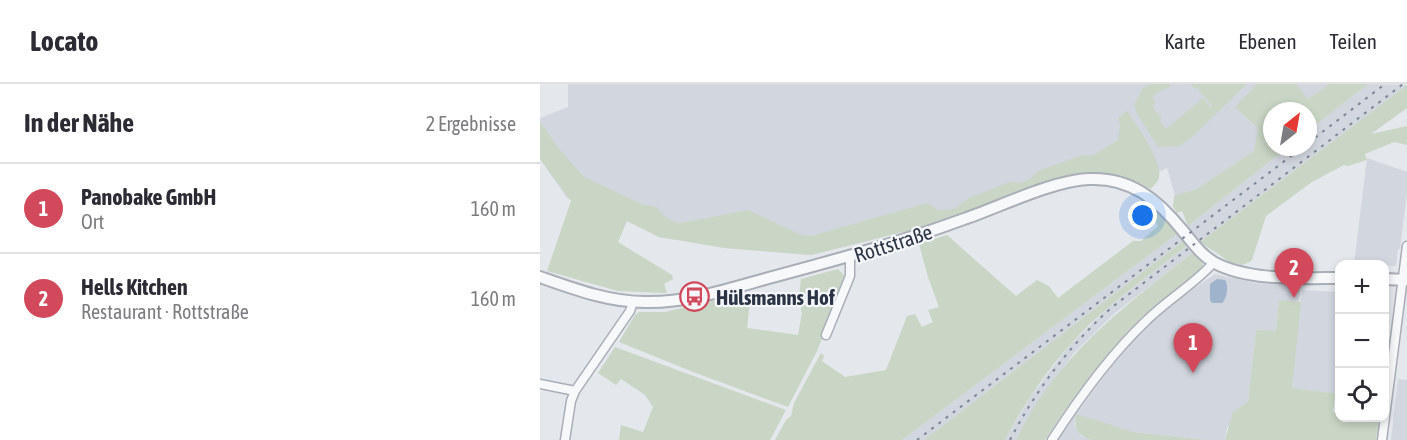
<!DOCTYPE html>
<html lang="de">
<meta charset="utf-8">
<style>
:root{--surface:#fff;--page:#f2f2f3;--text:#2b2b33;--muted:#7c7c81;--line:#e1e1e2;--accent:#d1495b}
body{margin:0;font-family:"Asap Condensed",sans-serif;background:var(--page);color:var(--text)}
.controls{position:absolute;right:18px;bottom:18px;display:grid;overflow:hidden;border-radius:12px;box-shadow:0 3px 9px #0003}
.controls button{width:54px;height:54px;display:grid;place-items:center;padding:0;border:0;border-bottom:2px solid var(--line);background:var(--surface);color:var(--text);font:30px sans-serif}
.compass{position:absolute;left:723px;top:18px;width:54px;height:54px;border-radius:50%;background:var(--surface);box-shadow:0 3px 9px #0003;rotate:31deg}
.you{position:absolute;left:603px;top:132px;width:21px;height:21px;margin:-15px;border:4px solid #fff;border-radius:50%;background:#1a73e8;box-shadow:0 0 0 9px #1a73e833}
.badge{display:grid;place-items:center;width:39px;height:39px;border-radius:50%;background:var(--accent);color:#fff;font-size:20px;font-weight:700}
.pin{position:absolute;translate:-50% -50px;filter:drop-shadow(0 2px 3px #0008)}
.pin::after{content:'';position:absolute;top:32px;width:21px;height:18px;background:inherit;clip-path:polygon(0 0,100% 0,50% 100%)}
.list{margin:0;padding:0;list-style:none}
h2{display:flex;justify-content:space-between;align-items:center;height:78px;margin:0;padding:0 24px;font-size:26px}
h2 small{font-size:20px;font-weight:400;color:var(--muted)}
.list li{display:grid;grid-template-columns:39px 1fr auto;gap:18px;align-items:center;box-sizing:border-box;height:90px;padding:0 24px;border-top:2px solid var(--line)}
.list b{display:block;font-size:22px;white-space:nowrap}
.list p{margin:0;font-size:20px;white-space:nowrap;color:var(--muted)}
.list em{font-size:20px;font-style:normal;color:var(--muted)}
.icon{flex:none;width:33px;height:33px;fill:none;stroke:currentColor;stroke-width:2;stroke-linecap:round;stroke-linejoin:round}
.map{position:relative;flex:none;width:867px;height:356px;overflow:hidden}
header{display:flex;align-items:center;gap:36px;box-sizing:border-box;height:84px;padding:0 30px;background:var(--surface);border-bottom:2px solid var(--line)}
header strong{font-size:28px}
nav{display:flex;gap:33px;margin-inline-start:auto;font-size:21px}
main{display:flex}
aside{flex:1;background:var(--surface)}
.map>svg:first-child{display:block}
.built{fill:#d2d6de}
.green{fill:#c9d6c5}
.water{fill:#9fb4cc}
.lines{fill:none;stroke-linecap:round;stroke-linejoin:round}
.minor-casing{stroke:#a9aeb7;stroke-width:11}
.tertiary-casing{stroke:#a9aeb7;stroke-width:14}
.minor{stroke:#f7f8fa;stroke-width:8}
.tertiary{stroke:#f7f8fa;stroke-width:10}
.rail{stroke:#7d8696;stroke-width:2;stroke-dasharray:3 6;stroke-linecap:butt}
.labels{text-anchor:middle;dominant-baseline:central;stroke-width:4.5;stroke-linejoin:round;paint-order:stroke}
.street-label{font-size:21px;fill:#2b3445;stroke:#f4f6f9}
.poi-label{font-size:21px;font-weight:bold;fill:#2b3445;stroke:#f4f6f9;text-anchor:start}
</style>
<header>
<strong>Locato</strong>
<nav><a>Karte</a><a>Ebenen</a><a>Teilen</a></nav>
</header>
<main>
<aside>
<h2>In der Nähe<small>2 Ergebnisse</small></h2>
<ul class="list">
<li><span class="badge">1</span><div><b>Panobake GmbH</b><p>Ort</p></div><em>160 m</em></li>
<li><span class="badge">2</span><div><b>Hells Kitchen</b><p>Restaurant · Rottstraße</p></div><em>160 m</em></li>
</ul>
</aside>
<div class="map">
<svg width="867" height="356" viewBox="0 0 867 356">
<rect width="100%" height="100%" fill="#e4e7ec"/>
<path class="built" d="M28,0H808L768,27H732V57L647,116L636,115L627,84L615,90L551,83L332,156L271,171L185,164L119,153L87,137L27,114L0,75V34L28,23Z
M828,0L867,1L660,158L648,142L748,63H768V47Z
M827,74L867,88V108L860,165H858L856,182L814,180Z
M637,150L643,157L384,356H362Z
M646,162L652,169L575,229L534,269L498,318L476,356H465L491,312L529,262L570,222Z
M675,190L714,199L761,202L759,217H739L736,248L716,246L708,318L687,344L685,356H667L593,348L536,331L534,340L541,352L552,356H518L536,330L568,287L600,249L633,219Z
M762,206L799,208V310L751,304Z
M858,295L867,296V356H851Z"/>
<path class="green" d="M610,0H631L628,5L626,3L612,13L615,18L613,24L622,34L619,36L626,45L663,14L670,23L672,22L657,4L655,5L651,0H707L652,53L639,62L618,63L598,31L594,21L603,4Z
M717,0H756L768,15L790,0H828L768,47V27H732V63H748L648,142L642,127L637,129L633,123L634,112L657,105L714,67L718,44L695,23Z
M867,1V24L831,50L867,42V61L854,58L825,70L827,76L808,82L804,81L772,98L726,132L712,176C699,187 686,176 677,169C671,165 665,162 660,158Z
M587,27C596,40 623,78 619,93C618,98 614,101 611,105C579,87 557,86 523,93L366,149L363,148L271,171L185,164L119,153L87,137L78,158L132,191L133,195L124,200L127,209H124L78,207L7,187L31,117L0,75V38L20,66L44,93L104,121L117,123C123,133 129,137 141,139L208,126L261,151L271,152L387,119L398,126L414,125L429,114L470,98L480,99L490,95L498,87L543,71L552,72L578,56L580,42L578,34Z
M608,119L620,129L637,150L362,356H235L246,336L251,332L254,319L281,269L284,272L282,277L305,293L346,286L367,232L375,230L382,243L393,238L388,226L399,223L388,193L379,160L407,151L476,212L497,196L509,202L518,214L593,157H601L618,142L611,130L605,125Z
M643,157L646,162C614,188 579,212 549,241C515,274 487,314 465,356H384Z
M652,169L662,177L663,182C648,199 620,215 603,232C565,269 534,312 505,356H476C518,271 580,226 652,169Z
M298,185L304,191L302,205L277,267L248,323L153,288L79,258L95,231L99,228H125L211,208L207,244L258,251L262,228L261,227L262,213L259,212L261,195Z
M739,216L761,218L752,304L799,310V312H795L793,328L799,329L800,334H839L836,356H685L693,328L708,318L716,246L736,247Z
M75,263L246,326L230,356H79L81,341L103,348L113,323L105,311L81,295L76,301L58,289Z
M536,330L593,348L667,356H552C538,352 533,345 536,330Z"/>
<path class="water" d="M677,195L685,196C689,201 687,215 682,219H672L670,216V200Z"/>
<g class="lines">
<defs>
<path id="minor" d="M286,251L310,192V173
M0,300L35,307
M25,356L31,317L35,307L90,227L93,218
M512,356C539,314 571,270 607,236C628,215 655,200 674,178
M842,356L867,162"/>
<path id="tertiary" d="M0,193C34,205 69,218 105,218C146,219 186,206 225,195C292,177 359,159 424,135C459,123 514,96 549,95C591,93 618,116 643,147C653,159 661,171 675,179C709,197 761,194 800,194
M844,195L867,196"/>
</defs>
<use href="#minor" class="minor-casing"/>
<use href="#tertiary" class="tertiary-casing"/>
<use href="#minor" class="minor"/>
<use href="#tertiary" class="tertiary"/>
<path class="rail" d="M768,59L845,0
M377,356L763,63
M470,356C496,306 529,262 571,224L863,0"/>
</g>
<defs>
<symbol id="bus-ring" viewBox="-11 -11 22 22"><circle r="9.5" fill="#f4f6f9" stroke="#d1495b" stroke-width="1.5"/><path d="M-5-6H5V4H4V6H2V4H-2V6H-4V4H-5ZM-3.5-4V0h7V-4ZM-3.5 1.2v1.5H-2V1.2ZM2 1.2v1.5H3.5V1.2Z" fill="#d1495b"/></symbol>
</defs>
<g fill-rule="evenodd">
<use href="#bus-ring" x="138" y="196" width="33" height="33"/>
</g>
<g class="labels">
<g class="street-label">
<text transform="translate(353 159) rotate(-18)">Rottstraße</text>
</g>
<g class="poi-label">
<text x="176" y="213">Hülsmanns Hof</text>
</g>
</g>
</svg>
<div class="controls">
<button>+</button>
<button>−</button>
<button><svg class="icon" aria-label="locate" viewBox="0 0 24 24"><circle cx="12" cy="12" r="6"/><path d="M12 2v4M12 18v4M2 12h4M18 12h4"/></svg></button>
</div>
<svg class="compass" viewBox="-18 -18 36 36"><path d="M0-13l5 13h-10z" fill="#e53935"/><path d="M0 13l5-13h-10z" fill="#7c7c81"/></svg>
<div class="you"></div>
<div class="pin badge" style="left:653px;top:289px">1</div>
<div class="pin badge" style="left:754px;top:214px">2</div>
</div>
</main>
